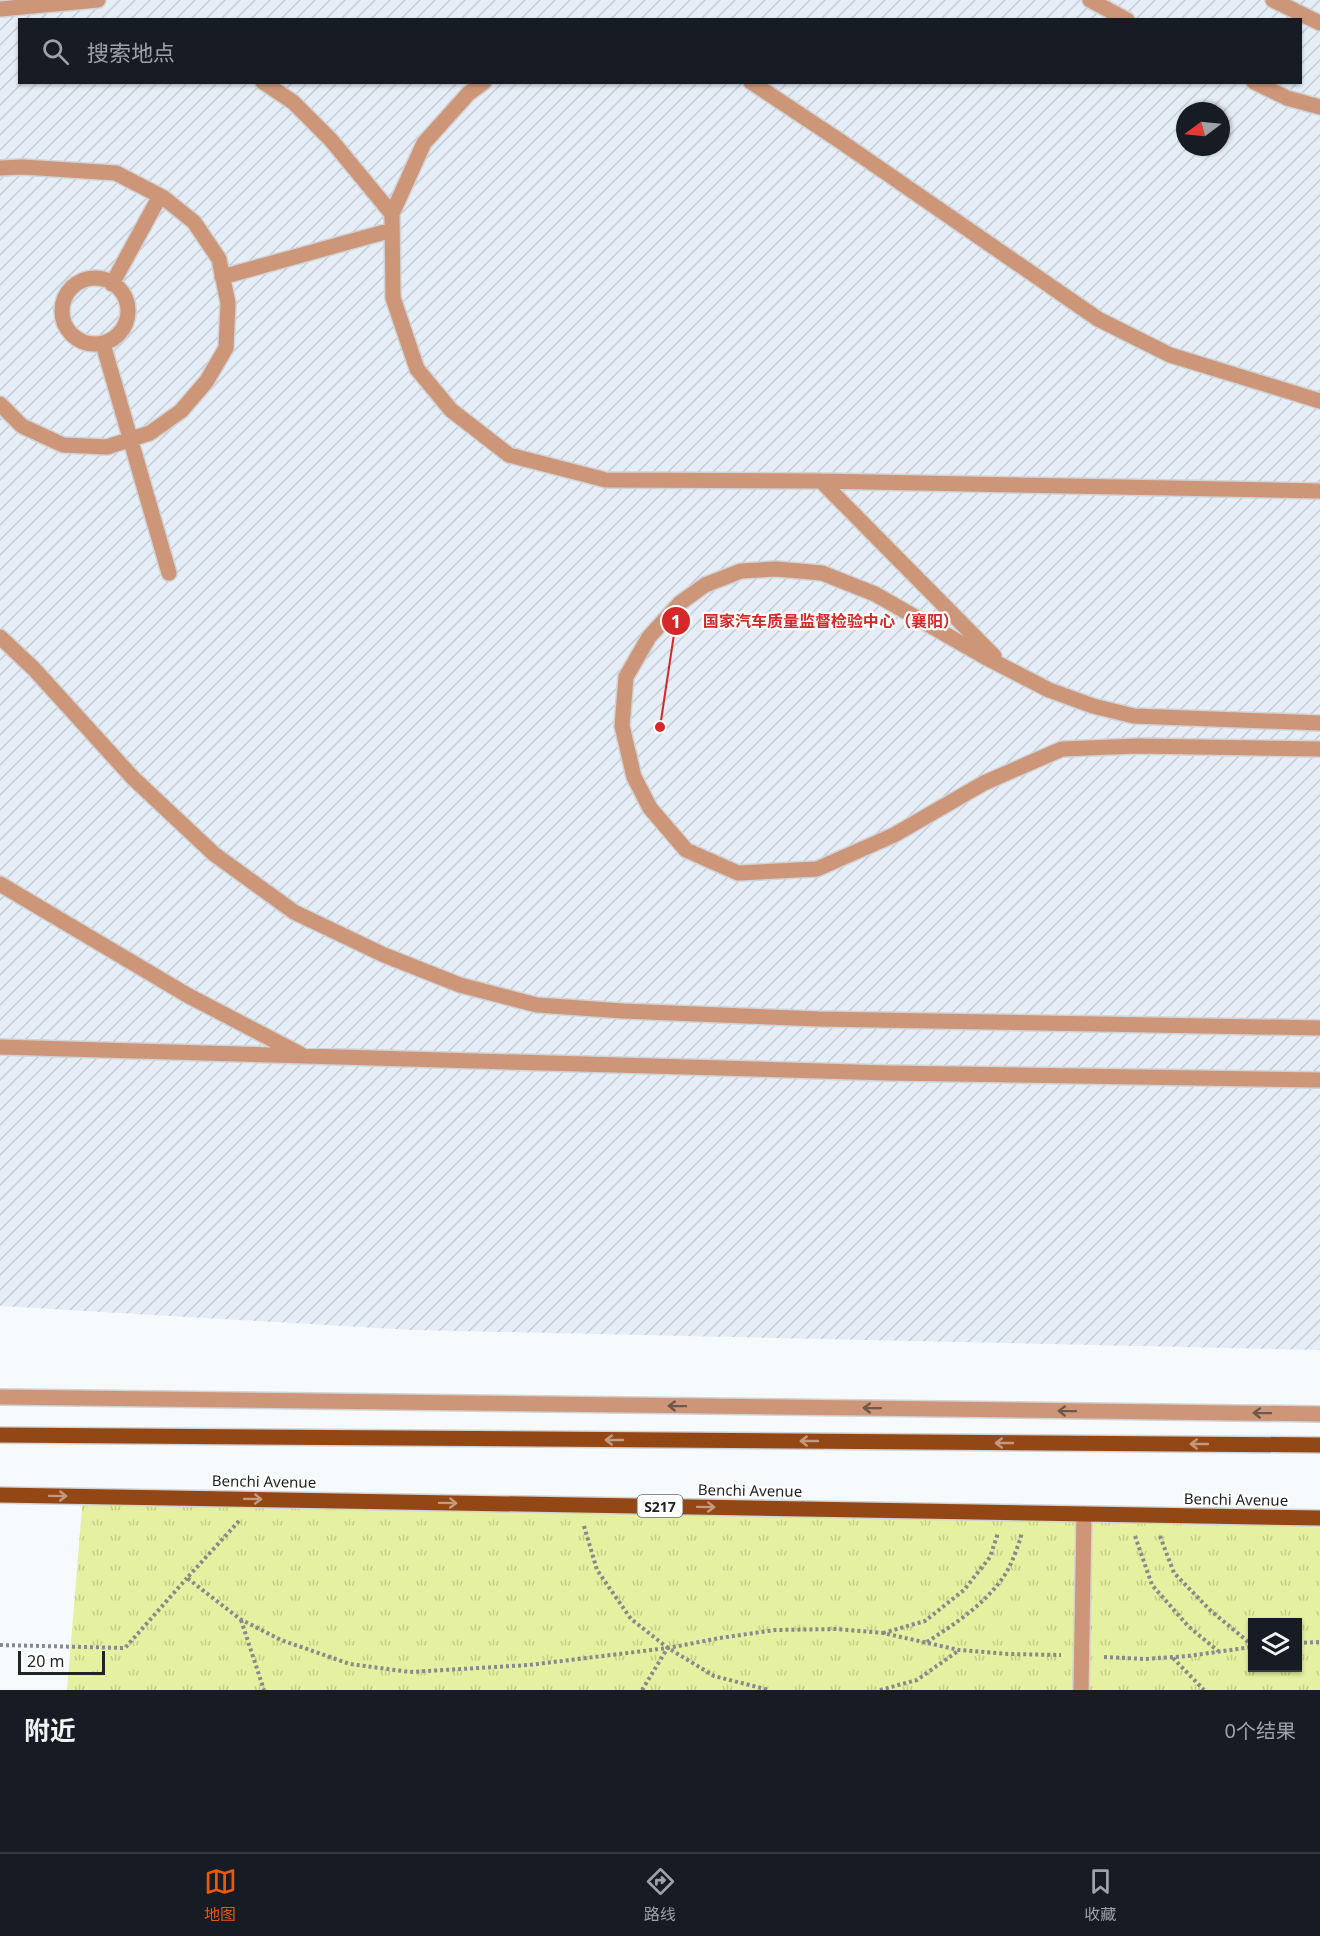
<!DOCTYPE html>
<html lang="zh">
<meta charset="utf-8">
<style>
:root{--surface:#171b24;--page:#20242c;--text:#f1f3f6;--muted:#9ea1a6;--line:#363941;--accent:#ea580c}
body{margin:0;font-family:"Noto Sans","Noto Sans SC",sans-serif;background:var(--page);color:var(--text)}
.controls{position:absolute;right:18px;bottom:18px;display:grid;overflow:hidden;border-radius:0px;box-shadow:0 2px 4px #0004}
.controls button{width:54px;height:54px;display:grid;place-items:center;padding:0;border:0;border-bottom:2px solid var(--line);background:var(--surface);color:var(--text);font:30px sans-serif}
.compass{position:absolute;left:1176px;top:102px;width:54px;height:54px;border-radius:50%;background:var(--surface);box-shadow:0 2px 4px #0004;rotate:254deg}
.scale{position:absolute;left:18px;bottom:15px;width:87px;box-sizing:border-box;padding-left:6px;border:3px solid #222324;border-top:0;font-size:16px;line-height:21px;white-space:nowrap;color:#222324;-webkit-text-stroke:4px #fff;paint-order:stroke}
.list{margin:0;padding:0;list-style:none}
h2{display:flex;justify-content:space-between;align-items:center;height:78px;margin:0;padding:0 24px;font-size:26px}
h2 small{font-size:20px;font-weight:400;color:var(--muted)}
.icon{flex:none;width:33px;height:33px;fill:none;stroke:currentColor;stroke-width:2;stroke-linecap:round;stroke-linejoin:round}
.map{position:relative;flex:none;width:1320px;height:1690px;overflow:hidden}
.search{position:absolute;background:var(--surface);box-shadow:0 2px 4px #0004;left:18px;right:18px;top:18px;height:66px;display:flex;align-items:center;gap:15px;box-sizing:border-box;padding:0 21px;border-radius:0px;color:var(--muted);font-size:22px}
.sheet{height:162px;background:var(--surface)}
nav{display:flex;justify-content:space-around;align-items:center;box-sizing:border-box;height:84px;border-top:2px solid var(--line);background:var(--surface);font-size:16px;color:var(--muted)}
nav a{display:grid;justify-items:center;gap:3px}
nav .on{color:var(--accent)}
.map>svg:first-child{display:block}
.industrial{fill:url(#industrial-furrows);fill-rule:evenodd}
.grass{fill:url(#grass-tufts);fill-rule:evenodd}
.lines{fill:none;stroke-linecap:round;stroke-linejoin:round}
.service-casing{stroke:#d1d3d6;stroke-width:18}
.tertiary-casing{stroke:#d1d3d6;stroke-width:18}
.primary-casing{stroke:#d1d3d6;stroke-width:18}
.path{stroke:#888a8c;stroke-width:4;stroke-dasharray:3 3;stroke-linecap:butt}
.service{stroke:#ce9679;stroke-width:15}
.tertiary{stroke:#ce9679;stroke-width:15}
.primary{stroke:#934714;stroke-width:15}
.oneway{stroke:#6f574a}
.oneway2{stroke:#c49a7e}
.labels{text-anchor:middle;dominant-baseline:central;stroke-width:4.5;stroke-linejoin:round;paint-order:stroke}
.shield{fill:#fff;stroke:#646566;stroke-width:1.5}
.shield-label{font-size:14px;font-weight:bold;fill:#222324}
.street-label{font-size:15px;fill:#222324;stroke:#fff}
.leader{fill:none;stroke:#d62828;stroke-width:2}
.callout-dot{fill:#d62828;stroke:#fff;stroke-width:2}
.mark-label{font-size:18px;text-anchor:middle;font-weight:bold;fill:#fff}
.callout-label{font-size:16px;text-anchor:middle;font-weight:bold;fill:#d62828;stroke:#fff;stroke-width:4.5;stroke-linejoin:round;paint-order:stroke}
</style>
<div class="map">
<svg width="1320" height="1690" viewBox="0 0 1320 1690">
<defs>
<pattern id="industrial-furrows" width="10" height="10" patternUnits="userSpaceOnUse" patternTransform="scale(1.5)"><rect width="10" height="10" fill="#e5edf7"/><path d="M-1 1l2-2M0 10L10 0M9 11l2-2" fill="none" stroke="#c4cbd4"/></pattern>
<pattern id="grass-tufts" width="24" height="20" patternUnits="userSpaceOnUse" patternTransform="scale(1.5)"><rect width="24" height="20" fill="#e5f0a0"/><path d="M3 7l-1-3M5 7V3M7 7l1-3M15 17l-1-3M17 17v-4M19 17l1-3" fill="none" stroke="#c4ce8a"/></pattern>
</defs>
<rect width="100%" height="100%" fill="#f7fafd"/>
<path class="industrial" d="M0,0H1320V1350L413,1330L0,1306ZM20,20H1300V82H20ZM1185,111H1221V147H1185Z"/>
<path class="grass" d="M83,1496L1320,1518V1690H67ZM1252,1622H1298V1668H1252Z"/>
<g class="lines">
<defs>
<path id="service" d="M1090,0L1127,20
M1273,0L1320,23
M0,9L98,0
M263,82L293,102L331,140L392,214
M484,82L468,94L424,143L392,214L393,298L417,369L451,410L509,455L606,480L821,481L1320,491
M751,82L840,141L1098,319L1170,355L1320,401
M1254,82L1287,98L1320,107
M0,168L23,167L116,173L164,198L194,222L219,259L228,303L226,348L206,382L181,411L150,433L107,447L63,445L22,426L0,404
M222,277L392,230
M62 311a33 33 0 1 1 66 0a33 33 0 1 1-66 0Z
M112,284L160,196
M103,344L169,573
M821,481L994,656
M0,637L34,669L133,778L214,854L294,912L384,955L460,985L537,1005L623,1011L819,1019L1320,1028
M1320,723L1134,716L1093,706L1049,690L985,657L875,594L822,573L776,569L741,571L705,585L680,603L649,637L626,677L622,726L634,777L650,808L686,850L738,873L817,869L894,835L984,783L1062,749L1137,746L1320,749
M0,884L187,995L300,1054
M0,1047L888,1073L1320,1080
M1081,1690L1084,1514"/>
<path id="tertiary" d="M0,1397L1320,1414"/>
<path id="primary" d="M0,1435L1320,1445
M0,1495L1320,1518"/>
</defs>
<use href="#service" class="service-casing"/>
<use href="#tertiary" class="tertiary-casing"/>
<use href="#primary" class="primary-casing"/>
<path class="path" d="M239,1521L187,1578L240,1619L281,1640L350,1664L410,1672L529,1665L668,1648L720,1638L775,1630L835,1629L883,1633L959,1650L1008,1654L1061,1655
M584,1526L597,1570L631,1619L668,1648L714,1676L769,1690
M1135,1536L1152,1585L1188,1626L1218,1651
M1160,1536L1174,1573L1210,1610L1252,1645
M241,1620L264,1690
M883,1633L925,1621L964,1590L990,1557L998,1533
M927,1642C956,1623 987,1603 1006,1573C1013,1561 1018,1546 1022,1533
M1298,1643L1320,1642
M0,1645L125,1648L187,1578
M1104,1657L1145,1659L1188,1656L1252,1647
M1173,1658L1204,1690
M642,1690L667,1649
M880,1690L917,1680L958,1651"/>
<use href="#service" class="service"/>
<use href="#tertiary" class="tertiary"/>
<use href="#primary" class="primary"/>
</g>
<defs><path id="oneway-shaft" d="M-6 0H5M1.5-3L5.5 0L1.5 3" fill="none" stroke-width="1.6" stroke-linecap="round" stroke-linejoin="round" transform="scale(1.5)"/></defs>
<g class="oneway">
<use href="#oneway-shaft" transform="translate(677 1406) rotate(-179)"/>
<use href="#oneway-shaft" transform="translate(872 1408) rotate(-179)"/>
<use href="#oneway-shaft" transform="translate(1067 1411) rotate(-179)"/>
<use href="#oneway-shaft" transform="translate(1262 1413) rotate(-179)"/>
</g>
<g class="oneway2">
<use href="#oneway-shaft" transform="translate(614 1440) rotate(-180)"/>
<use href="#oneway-shaft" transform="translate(809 1441) rotate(-180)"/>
<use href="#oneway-shaft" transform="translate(1004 1443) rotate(-180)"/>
<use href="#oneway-shaft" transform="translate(1199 1444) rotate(-180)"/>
<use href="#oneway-shaft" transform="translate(58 1496) rotate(1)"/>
<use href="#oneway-shaft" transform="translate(253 1499) rotate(1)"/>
<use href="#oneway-shaft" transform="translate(448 1503) rotate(1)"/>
<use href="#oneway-shaft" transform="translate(706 1507) rotate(1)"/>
</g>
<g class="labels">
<rect class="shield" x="637.5" y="1495" width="45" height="22" rx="4.5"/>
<g class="shield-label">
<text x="660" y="1506">S217</text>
</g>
<g class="street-label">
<text transform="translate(264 1481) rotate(1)">Benchi Avenue</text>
<text transform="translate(750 1490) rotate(1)">Benchi Avenue</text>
<text transform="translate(1236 1499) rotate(1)">Benchi Avenue</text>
</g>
</g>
<path class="leader" d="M660 727L676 621"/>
<g class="callout-dot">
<circle cx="660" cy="727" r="6"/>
<circle cx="676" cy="621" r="15"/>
</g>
<g class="mark-label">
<text x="676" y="628">1</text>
</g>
<g class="callout-label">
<text x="831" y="627">国家汽车质量监督检验中心（襄阳）</text>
</g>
</svg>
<div class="controls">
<button><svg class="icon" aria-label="layers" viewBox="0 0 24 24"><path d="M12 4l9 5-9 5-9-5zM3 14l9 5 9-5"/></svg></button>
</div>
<svg class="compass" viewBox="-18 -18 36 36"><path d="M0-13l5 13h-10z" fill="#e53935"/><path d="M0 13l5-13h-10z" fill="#9ea1a6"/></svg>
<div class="scale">20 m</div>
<div class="search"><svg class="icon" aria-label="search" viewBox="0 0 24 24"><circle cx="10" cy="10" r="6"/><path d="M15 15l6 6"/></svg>搜索地点</div>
</div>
<section class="sheet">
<h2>附近<small>0个结果</small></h2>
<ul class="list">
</ul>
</section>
<nav>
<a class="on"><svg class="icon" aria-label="map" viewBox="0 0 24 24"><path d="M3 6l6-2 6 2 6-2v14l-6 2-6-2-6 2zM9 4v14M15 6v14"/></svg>地图</a>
<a><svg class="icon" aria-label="directions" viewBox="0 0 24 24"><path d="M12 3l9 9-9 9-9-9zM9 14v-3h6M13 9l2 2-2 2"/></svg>路线</a>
<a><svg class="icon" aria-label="saved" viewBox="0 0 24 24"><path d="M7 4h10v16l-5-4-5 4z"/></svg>收藏</a>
</nav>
